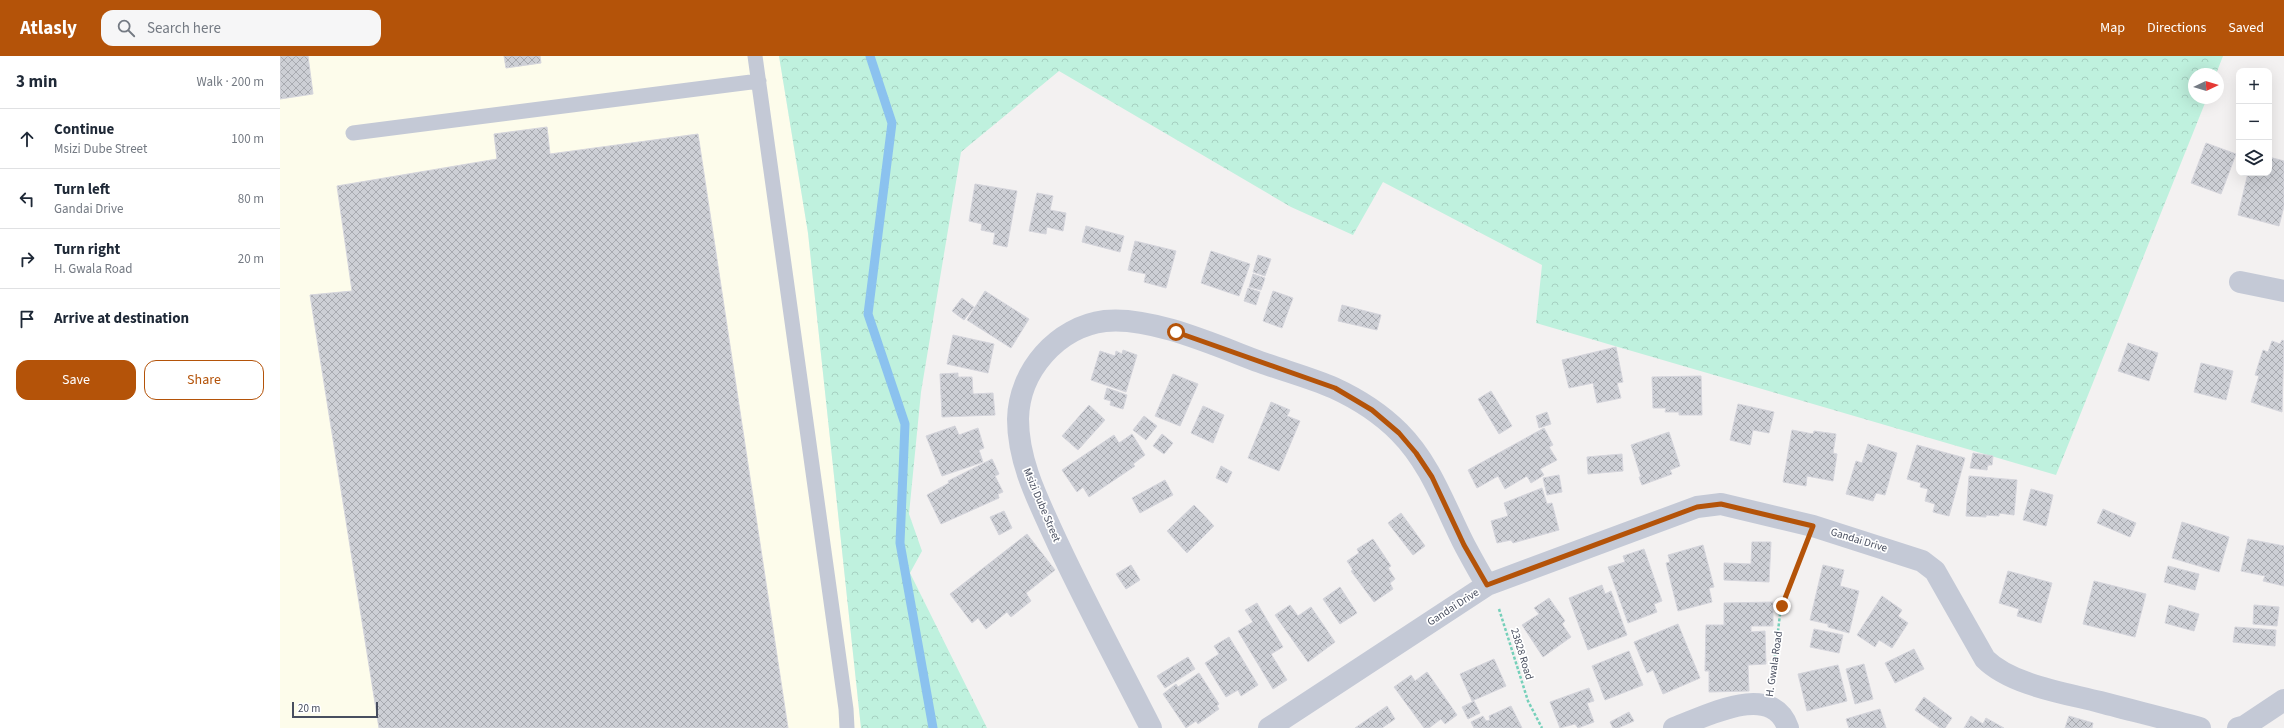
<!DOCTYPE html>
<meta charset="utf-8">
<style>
:root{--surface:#fff;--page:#f6f6f7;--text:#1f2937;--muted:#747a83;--line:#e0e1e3;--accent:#b45309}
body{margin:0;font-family:"Source Sans 3",sans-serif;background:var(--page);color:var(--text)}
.controls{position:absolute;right:12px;top:12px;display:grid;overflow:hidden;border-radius:8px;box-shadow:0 4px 16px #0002}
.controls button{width:36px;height:36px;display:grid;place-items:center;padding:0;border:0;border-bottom:1px solid var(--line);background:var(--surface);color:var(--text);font:20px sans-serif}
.compass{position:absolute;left:1908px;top:12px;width:36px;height:36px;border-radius:50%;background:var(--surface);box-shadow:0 4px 16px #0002;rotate:86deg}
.scale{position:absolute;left:12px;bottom:10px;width:86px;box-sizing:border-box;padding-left:4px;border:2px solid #484e5f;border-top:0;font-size:11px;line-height:14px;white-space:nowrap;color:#484e5f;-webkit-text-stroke:3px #fff;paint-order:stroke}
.stop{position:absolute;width:12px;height:12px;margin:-9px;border:3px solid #b45309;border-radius:50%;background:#fff}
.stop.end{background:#b45309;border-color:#fff;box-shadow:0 1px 4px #0008}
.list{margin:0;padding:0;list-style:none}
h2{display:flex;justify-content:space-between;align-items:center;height:52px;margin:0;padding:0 16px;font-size:17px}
h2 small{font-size:13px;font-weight:400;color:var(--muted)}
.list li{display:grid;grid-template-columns:26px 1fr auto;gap:12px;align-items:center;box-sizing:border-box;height:60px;padding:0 16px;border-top:1px solid var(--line)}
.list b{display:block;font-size:15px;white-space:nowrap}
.list p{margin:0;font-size:13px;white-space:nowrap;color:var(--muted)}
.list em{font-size:13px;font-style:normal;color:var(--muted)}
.actions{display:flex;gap:8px;padding:12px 16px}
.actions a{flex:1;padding:9px 0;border:1px solid var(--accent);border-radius:12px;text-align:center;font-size:14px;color:var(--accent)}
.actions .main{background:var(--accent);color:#fff}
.icon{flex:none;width:22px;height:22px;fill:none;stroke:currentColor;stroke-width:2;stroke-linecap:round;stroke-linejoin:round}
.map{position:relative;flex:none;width:2004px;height:672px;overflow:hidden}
header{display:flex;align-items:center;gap:24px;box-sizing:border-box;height:56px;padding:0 20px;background:var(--accent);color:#fff}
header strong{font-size:19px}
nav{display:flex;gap:22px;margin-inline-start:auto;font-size:14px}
.search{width:280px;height:36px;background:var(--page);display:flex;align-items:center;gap:10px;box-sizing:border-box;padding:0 14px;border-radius:12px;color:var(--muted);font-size:15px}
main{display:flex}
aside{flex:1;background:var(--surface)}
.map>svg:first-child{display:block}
.commercial{fill:#fdfceb}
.forest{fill:url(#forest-crowns)}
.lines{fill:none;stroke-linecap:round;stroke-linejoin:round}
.stream{stroke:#8bc2ef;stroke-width:9}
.building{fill:url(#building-cross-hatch);stroke:#d5d5dc}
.path{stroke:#76d0ba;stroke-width:2.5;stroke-dasharray:3 2;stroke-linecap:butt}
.lane{stroke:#c4c9d6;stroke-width:15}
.street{stroke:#c4c9d6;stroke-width:22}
.route{stroke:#b45309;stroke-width:5}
.labels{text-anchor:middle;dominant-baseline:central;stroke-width:3.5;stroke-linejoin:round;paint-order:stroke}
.street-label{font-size:11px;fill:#484e5f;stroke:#fff}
</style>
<header>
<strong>Atlasly</strong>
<div class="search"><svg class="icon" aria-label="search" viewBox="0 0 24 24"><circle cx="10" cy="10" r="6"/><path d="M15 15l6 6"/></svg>Search here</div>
<nav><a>Map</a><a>Directions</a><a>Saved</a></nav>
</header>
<main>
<aside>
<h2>3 min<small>Walk · 200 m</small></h2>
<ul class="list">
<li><svg class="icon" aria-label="ahead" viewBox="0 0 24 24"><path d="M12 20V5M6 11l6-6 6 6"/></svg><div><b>Continue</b><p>Msizi Dube Street</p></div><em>100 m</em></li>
<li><svg class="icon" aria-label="left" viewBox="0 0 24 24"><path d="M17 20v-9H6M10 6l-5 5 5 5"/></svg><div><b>Turn left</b><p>Gandai Drive</p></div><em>80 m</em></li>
<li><svg class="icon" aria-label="right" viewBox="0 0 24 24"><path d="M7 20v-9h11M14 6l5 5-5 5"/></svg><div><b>Turn right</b><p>H. Gwala Road</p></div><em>20 m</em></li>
<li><svg class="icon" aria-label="arrive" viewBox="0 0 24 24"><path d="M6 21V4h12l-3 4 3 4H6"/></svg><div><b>Arrive at destination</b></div></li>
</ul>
<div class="actions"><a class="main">Save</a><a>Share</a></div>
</aside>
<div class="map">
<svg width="2004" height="672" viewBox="0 0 2004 672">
<defs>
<pattern id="forest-crowns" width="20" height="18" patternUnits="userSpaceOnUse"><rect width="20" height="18" fill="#bff1de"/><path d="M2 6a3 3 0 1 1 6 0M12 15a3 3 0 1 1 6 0" fill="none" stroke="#a6d0c1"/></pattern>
<pattern id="building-cross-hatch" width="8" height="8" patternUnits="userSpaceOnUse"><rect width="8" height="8" fill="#cdcfd5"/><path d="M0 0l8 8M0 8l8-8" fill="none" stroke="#a8aab0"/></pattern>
</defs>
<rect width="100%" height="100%" fill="#f3f1f1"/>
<path class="commercial" d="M0,0H499L528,177L581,672H0Z"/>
<path class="forest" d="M499,0H1943L1936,18H1914V42H1927L1776,419L1256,267L1262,209L1103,126L1073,179L1011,151L779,15L681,96L641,336L629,458L642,495L630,517L707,672H581L528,177Z"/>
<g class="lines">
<path class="stream" d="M590,0L612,67L588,258L625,368L620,487L653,672"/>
</g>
<path class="building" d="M0,0H28L33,38L0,43Z
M224,0H260L261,7L226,12Z
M267,71L270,98L418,78L508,672H99L30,239L72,235L57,130L217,103L214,78Z
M1926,87L1956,98L1941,138L1911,127Z
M1989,101L2004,105V150L1999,170L1958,159L1968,117H1989Z
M695,128L737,135L727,191L713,188L715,177L701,174L702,168L689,165Z
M757,137L773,140L770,154L786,157L783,175L767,171L766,178L749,175Z
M806,170L844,180L840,196L802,186Z
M855,185L896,195L886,232L864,226L866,218L848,214Z
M931,195L970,208L959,240L921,227Z
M978,199L991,203L985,220L973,216Z
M973,218L985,222L981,234L969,231Z
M968,232L980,236L976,249L964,245Z
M705,235L749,263L731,292L687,264Z
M993,235L1013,242L1002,272L983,265Z
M682,242L694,251L684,264L672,255Z
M1062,249L1101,259L1097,274L1058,265Z
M673,279L714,288L708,317L667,308Z
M2002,284L2004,285L2002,356L1971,346L1979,320L1975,319L1983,294L1988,296L1992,285L2000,288Z
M1848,287L1878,297L1869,325L1838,315Z
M1336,291L1343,326L1337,327L1341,342L1317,347L1313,327L1289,332L1282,304Z
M843,294L857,299L846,336L811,324L820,295L835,300L836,295L842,298Z
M1921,307L1953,315L1946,344L1914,336Z
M678,317V321H692L693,338L713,337L715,359L662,361L660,318Z
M893,318L918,328L900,370L875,360Z
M1421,320L1422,359H1399V356H1385L1386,352H1373L1372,321Z
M827,332L847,339L843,353L830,349L831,345L824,343Z
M1211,335L1232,370L1219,378L1198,343Z
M991,346L1010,354L1007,360L1020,365L999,415L968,402Z
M1458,348L1494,356L1489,377L1473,374L1470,389L1450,384Z
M809,349L825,364L798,394L782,380Z
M923,350L944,359L933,387L911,377Z
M1267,356L1271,368L1259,372L1256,360Z
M864,360L877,370L866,384L853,374Z
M675,370L679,379L698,372L704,392L699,394L703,406L662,420L646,380Z
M1264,372L1273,389L1269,391L1277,404L1260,413L1264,419L1251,427L1247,420L1225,433L1218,420L1197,432L1188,414Z
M1512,374L1533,378L1534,375L1556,378L1553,397L1557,398L1553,425L1527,420L1526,430L1503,426Z
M1389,376L1400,410L1390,414L1392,418L1362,429L1359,421H1361L1351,389Z
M852,378L865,399L853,408L855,410L809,441L803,431L797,436L782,414L834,379L839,387Z
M882,378L893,387L884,398L873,390Z
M1588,388L1617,397L1605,439L1596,437L1593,445L1566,438L1576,405L1582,407Z
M1637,389L1685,402L1669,460L1653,456L1655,448L1645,445L1648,433L1640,431L1641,427L1627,423Z
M1693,397L1713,400L1712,409H1708L1707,414L1690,412Z
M1342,398L1343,415L1308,418L1307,401Z
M712,403L719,418L715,420L723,436L718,438L719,442L661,468L647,439L669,427L668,425Z
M941,410L952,416L947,427L936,422Z
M1279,419L1282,436L1267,439L1263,422Z
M1689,420L1737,424L1734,459L1719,457V460L1706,459V461L1686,460Z
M885,424L893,439L860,457L852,442Z
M1262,432L1267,448L1272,447L1279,474L1233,487L1231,484L1217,487L1211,465L1228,460L1224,447Z
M1751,433L1773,439L1766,470L1743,464Z
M914,449L934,470L907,497L887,475Z
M1823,453L1856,467L1850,481L1817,467Z
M724,455L732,472L719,479L710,461Z
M1121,457L1145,490L1133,499L1108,467Z
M1902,466L1949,481L1939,516L1892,502Z
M747,478L775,514L746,537L751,545L731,561L727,556L706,573L698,562L692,567L670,538Z
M1093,483L1111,510L1108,512L1115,523L1110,527L1113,533L1094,546L1071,515L1073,514L1067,505L1079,497L1077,493Z
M1968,483L2004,490V530L1983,525L1985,520L1961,515Z
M1472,486H1491L1489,526L1444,524V507L1471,508Z
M1423,489L1434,531L1429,532L1432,546L1398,555L1386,507L1390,506L1388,499Z
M1364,493L1382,545L1374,548L1377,556L1348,567L1328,511L1345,506L1343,500Z
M851,509L860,524L846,533L836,518Z
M1543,509L1564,514L1560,530L1579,535L1569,577L1548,571V568L1530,564Z
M1888,510L1919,518L1915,534L1884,526Z
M1728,515L1772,527L1761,567L1737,560L1739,553L1719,547Z
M1814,525L1866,538L1855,581L1803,568Z
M1322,529L1325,538L1331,535L1347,579L1308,594L1289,542Z
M1060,531L1077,557L1060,568L1043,543Z
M1602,540L1622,554L1618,560L1628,567L1612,592L1599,584L1595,591L1577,579Z
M1269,542L1285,565L1282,568L1291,581L1263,601L1242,569L1259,558L1254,552Z
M1493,546V570H1471V576L1485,575L1486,608L1468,609L1469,635L1429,636V615H1425L1426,569H1444V547Z
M977,547L1003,591L991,598L1007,624L993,633L958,575L973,566L965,554Z
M1010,549L1018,560L1031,551L1055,586L1028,606L995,559Z
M1889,549L1919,558L1914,575L1885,567Z
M1974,549L1999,551L1997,570L1973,568Z
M1398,568L1420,622L1383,638L1373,614L1367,617L1354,586Z
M1955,571L1996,574L1995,590L1953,586Z
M1534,573L1563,579L1559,597L1530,591Z
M949,581L978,629L961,640L958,634L946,641L925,607L939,598L934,590Z
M1634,593L1644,613L1615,627L1605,607Z
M1349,595L1363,629L1325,644L1312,610Z
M908,601L915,613L885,632L877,620Z
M1214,603L1226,630L1192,645L1180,618Z
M1584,608L1593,643L1575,648L1566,613Z
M1558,609L1567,645L1527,655L1518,618Z
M1147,616L1177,659L1165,668L1161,663L1149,672H1144L1114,631L1131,619L1135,625Z
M919,617L939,648L937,650L939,653L918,668L916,665L906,672L883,638L896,628L898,631Z
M1309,632L1314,645L1307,647L1314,666L1298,672L1295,668L1280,672L1270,646Z
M1644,641L1672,662L1665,672H1660L1635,654Z
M1194,645L1200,657L1188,663L1182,651Z
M1107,650L1115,663L1102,672H1075Z
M1231,650L1242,672H1194L1191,666L1203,660L1206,665L1210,664L1209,660Z
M1600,653L1606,672H1569L1566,663Z
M1349,656L1354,665L1338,672H1333L1330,666Z
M1691,660L1703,668L1706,662L1724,672H1684Z
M1789,660L1813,667L1812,672H1785Z"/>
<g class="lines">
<path class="path" d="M1219,553L1248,645L1262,672
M1492,625L1501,550L1523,495"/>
<path class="lane" d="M475,0L566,653L567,672
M73,77L479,25"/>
<path class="street" d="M1960,226L2004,235
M871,672C840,611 807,550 778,488C760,448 738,408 738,363C739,315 777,271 825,265C871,260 937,290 980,306C1005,315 1031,322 1054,332C1078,343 1101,358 1119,376C1151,408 1165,451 1185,490C1192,503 1199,516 1207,529
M989,672L1207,529L1417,451L1441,448L1533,470L1642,505L1655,515L1705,603C1731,629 1785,637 1820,646C1854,655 1887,663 1920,672
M1394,672C1425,661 1492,624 1508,672
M1958,672L1965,670L2004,644"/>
</g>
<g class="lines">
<path class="route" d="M896,276L1055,332L1092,354L1119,377L1136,397L1152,421L1184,489L1207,529L1417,451L1441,448L1533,470L1502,550"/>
</g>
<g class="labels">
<g class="street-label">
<text transform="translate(762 449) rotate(67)">Msizi Dube Street</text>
<text transform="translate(1579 484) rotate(17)">Gandai Drive</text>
<text transform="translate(1173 551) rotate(-33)">Gandai Drive</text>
<text transform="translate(1242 598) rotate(73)">23828 Road</text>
<text transform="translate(1494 608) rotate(-82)">H. Gwala Road</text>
</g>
</g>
</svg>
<div class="controls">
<button>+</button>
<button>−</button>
<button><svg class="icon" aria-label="layers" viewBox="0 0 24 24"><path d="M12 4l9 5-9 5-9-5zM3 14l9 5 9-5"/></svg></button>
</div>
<svg class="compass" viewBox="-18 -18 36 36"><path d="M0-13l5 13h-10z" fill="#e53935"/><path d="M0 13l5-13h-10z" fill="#747a83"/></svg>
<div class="scale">20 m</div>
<div class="stop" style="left:896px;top:276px"></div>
<div class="stop end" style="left:1502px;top:550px"></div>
</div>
</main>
